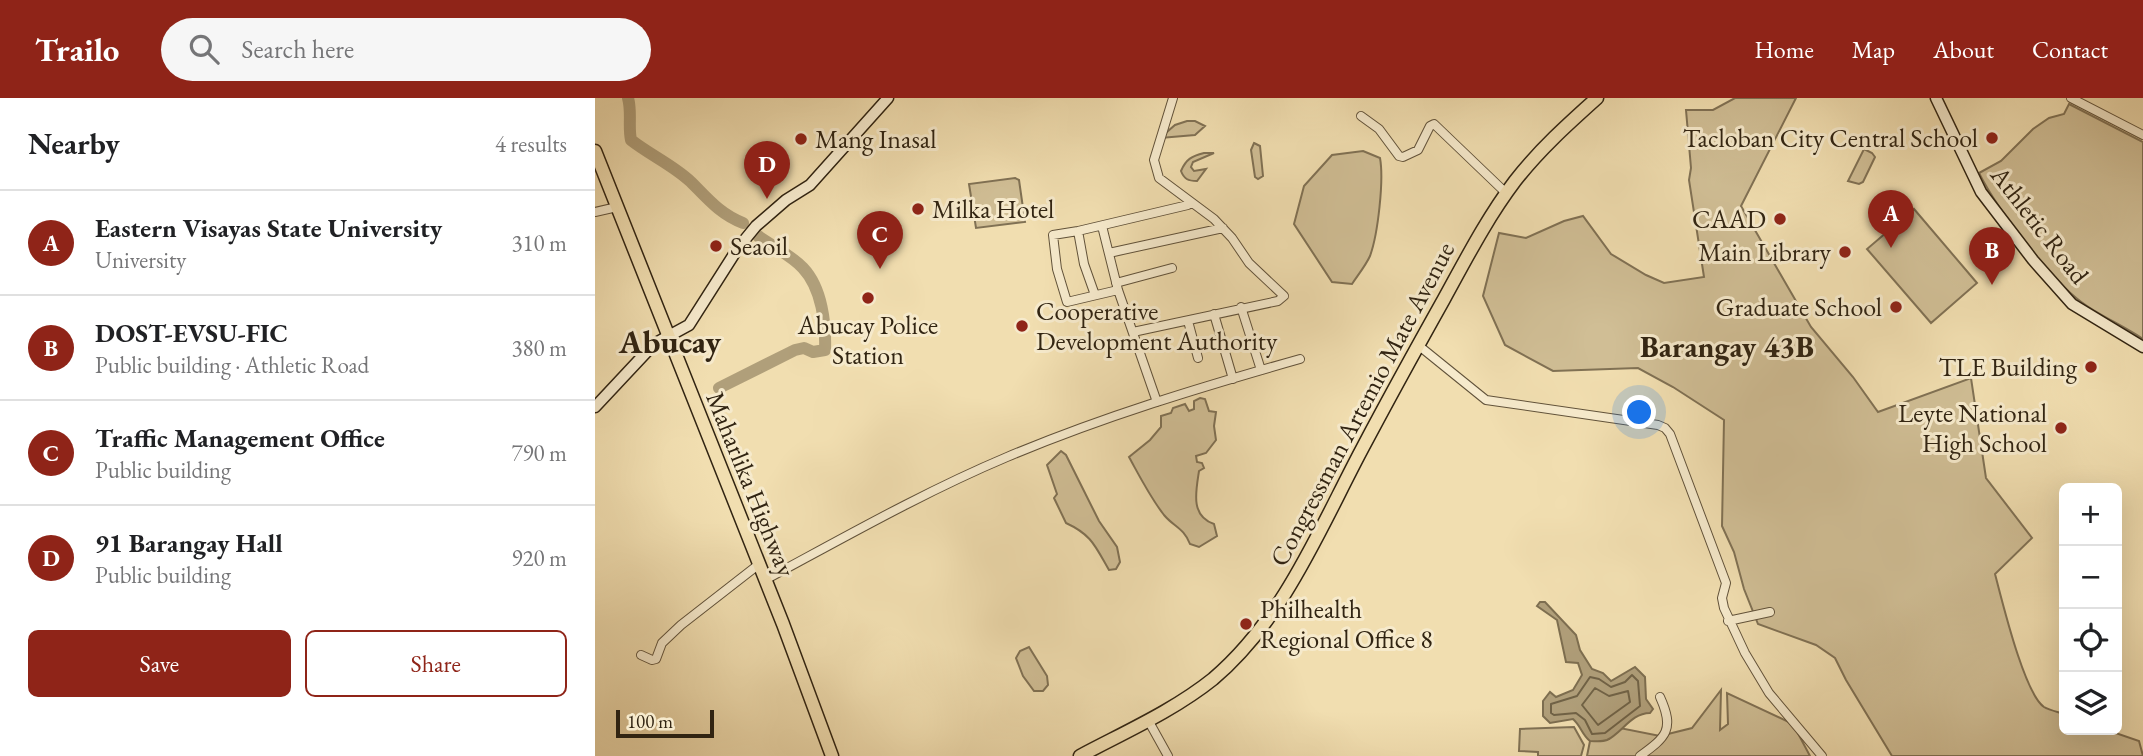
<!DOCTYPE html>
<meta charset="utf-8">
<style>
:root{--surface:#fff;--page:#f6f6f6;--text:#202124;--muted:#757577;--line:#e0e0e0;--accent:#8f2418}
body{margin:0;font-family:"EB Garamond",serif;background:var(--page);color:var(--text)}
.controls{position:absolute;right:21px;bottom:21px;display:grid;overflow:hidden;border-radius:10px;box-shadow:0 7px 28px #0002}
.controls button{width:63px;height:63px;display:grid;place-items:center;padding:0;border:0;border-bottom:2px solid var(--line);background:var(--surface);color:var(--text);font:35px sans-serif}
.scale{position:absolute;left:21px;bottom:18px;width:98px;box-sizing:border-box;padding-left:7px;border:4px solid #312412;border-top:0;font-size:19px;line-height:24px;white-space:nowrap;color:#312412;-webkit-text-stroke:5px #f6eacc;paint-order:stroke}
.you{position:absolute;left:1045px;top:315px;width:24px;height:24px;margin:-18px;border:5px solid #fff;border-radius:50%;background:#1a73e8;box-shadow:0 0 0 10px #1a73e833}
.badge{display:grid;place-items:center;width:46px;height:46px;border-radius:50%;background:var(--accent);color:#fff;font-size:23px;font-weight:700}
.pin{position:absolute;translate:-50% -58px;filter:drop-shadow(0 2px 4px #0008)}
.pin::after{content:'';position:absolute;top:37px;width:24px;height:21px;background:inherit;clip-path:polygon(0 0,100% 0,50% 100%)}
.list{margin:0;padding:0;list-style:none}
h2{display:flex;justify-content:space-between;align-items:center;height:91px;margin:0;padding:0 28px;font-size:30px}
h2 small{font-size:23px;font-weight:400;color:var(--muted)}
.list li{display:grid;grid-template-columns:46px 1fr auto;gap:21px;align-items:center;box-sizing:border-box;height:105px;padding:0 28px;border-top:2px solid var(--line)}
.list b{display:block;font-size:26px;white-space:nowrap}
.list p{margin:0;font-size:23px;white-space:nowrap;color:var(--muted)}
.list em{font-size:23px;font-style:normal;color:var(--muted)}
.actions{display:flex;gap:14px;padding:21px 28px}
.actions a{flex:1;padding:16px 0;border:2px solid var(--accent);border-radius:10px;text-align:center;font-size:24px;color:var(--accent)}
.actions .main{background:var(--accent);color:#fff}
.icon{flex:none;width:38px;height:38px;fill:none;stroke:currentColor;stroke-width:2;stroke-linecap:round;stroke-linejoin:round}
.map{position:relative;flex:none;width:1548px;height:658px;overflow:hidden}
header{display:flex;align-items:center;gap:42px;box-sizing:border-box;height:98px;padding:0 35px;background:var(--accent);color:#fff}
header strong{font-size:33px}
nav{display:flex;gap:38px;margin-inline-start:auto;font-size:24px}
.search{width:490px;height:63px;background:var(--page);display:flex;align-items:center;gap:18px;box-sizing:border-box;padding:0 24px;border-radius:38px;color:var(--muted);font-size:26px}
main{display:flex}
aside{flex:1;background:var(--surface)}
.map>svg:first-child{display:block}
.green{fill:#d0be95;stroke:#807154;stroke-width:2}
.water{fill:#b09f7a;stroke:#7d6e50;stroke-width:2}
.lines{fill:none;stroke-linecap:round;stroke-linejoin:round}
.shore{stroke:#706246;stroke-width:2}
.river{stroke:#b09f7a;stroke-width:12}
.street-casing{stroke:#61523a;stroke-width:10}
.secondary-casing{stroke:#312412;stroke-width:13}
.primary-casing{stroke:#312412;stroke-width:15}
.street{stroke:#f6eacc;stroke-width:8}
.secondary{stroke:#f6eacc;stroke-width:10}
.primary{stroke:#f1deb0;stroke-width:12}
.poi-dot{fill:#8f2418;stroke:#f6eacc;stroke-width:2.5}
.labels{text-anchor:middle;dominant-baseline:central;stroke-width:6;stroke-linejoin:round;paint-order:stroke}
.poi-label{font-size:26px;fill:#312412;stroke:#f6eacc;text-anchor:end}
.street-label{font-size:26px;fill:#312412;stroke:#f6eacc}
.quarter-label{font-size:30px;font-weight:bold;fill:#312412;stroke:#f6eacc}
.district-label{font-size:33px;font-weight:bold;fill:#312412;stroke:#f6eacc}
</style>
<header>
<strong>Trailo</strong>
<div class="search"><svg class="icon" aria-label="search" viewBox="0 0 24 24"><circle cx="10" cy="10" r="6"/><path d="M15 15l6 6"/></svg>Search here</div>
<nav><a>Home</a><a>Map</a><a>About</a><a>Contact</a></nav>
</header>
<main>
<aside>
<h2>Nearby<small>4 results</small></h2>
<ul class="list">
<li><span class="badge">A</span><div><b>Eastern Visayas State University</b><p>University</p></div><em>310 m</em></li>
<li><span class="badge">B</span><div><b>DOST-EVSU-FIC</b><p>Public building · Athletic Road</p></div><em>380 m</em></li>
<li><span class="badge">C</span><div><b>Traffic Management Office</b><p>Public building</p></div><em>790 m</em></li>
<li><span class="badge">D</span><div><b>91 Barangay Hall</b><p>Public building</p></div><em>920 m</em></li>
</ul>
<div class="actions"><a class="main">Save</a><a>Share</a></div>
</aside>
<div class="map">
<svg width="1548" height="658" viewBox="0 0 1548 658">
<rect width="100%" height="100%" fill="#f1deb0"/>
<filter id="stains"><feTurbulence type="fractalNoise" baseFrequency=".00286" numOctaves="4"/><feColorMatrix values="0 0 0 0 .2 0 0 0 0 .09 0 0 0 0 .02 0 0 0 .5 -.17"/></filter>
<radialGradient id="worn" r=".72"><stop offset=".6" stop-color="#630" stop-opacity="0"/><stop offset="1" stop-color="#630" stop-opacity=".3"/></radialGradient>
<path class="green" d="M1140,0H1201L1146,108L1216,229L1258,279L1283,314L1376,280L1391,380L1437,440L1400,476C1407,502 1429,595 1449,609C1454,612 1463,614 1469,616V632H1512L1544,643L1548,658H1297L1251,582L1240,560L1221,547L1163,526L1149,491L1139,454L1127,428L1129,322L1078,289L1043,270L958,273L910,247L888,198L904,135L931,140L969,123L988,118L1016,156L1051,177L1069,185L1109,179L1094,82L1096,70L1091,12H1118Z
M1474,6L1548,44V241C1530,229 1510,220 1492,208C1459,187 1402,111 1384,75L1406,63L1438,31L1454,20L1469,16Z
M592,23H600L610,28L600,37L565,40L580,27Z
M659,45L665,48L668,78L663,81L660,79L656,52Z
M1269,51L1277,55L1280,59L1268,84L1264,86L1253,83Z
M768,53L785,60C789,82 783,136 775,158C771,167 763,177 757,186L737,184L699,126L709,88L737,57Z
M609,55H619L598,64L596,69L599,73L611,71L602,83C593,83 589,81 586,73C591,61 597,58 609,55Z
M420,80L424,82L430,124L381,130L374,86Z
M1319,111L1382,185L1336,225L1272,151Z
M605,300L610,301L614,313L621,314L619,328L621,342L611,355L601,358L602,364L607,365L609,370L604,373C601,393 595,418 619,426L622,438L604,449L595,446C589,430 579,429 569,417C555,399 545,379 534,359L555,342L566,329V318L576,315L578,310L590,306L594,313L599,311V303Z
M466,353L471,357L504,423L522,449L525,464L521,471L514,472C500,448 497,437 471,425L459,400L462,396L452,367Z
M434,549L452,578L453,587L448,593H439L428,578L421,560L425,553Z
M1126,592L1125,632L1133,626L1132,595L1198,626L1215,658H992L995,643L1014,641L1025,630L1065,638L1097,630Z
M979,629L989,647L986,658H943V654L924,653L925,631Z"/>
<path class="water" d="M945,504H950L981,537L985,552L997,571L1008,575L1016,583L1040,569L1050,579L1051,601L1058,611L1055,615C1036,615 1027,635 1012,642C1007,644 1001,643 995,643C987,637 986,628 978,621L955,625L948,618V603L955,594L961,599L978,592L987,577L983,565L971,564L962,522L942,508Z"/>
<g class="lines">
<path class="shore" d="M1037,577L1043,583L1045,608L1010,635L997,636L990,622L981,615L959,617L956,615V606L982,598L995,579L1004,581L1016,589L1030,584Z
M1000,590L1014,598L1033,593L1035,604L1003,627L987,607Z"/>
<path class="river" d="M33,0C37,14 33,28 36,42C55,57 78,67 96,84C113,101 125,116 148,125
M124,290L200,252L209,250L218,254L230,252C231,226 227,190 208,170C196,157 177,148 163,138"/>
<defs>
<path id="street" d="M1476,0L1548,37
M766,18L784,31L804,58L808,59L823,52L835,28L839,26L911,95
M0,114L22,109
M507,128L523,192L562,304
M483,133L489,166L500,197
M514,155L628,130
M521,185L577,170
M523,192L472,204L462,171L458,137L483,133L593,107L595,103
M646,209L666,272
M619,216L638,281
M593,223L603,260
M538,234L683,203L689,198L654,165L637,140L619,121L564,80L559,62L578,0
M823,247L891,302L1063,327L1070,330L1075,336L1131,485L1127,500L1129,510L1150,555L1174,595L1227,658
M170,482C250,439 329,394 412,359C507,319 606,289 705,261
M1133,523L1175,514
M46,557L57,562L61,561L67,545L86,527L163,467
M553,622L573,658
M1045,658C1071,639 1080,632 1065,599"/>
<path id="secondary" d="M1341,0L1386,94L1438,162L1477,206L1548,249
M0,309L59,246L94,227L143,150L161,128L191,102L215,87L293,0"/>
<path id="primary" d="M0,53L188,526L237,658
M485,658C530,634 578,613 618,581C689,521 725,430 767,351C794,300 821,251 849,201C871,161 892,120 920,83C944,52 973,26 1002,0"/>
</defs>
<use href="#street" class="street-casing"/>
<use href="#secondary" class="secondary-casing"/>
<use href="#primary" class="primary-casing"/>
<use href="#street" class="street"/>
<use href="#secondary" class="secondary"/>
<use href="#primary" class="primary"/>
</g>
<g class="poi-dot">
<circle cx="1397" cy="40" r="7"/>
<circle cx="206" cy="41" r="7"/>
<circle cx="323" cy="111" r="7"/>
<circle cx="1185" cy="121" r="7"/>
<circle cx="121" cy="148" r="7"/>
<circle cx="1250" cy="154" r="7"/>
<circle cx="273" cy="200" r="7"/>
<circle cx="1301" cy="209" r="7"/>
<circle cx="427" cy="228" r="7"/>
<circle cx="1496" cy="269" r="7"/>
<circle cx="1466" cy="330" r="7"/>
<circle cx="651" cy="526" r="7"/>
</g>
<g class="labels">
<g class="poi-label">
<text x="1383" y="40">Tacloban City Central School</text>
<text x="220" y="41" text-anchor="start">Mang Inasal</text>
<text x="337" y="111" text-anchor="start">Milka Hotel</text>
<text x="1171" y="121">CAAD</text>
<text x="135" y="148" text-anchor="start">Seaoil</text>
<text x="1236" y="154">Main Library</text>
<text x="1287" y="209">Graduate School</text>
<text x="441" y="213" text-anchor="start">Cooperative<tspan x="441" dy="30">Development Authority</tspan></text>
<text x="273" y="227" text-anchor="middle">Abucay Police<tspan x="273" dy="30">Station</tspan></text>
<text x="1482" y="269">TLE Building</text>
<text x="1452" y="315">Leyte National<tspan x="1452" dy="30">High School</tspan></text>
<text x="665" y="511" text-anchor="start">Philhealth<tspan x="665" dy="30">Regional Office 8</tspan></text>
</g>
<g class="street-label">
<text transform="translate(1445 127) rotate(52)">Athletic Road</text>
<text transform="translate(767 306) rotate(-62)">Congressman Artemio Mate Avenue</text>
<text transform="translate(156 386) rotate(68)">Maharlika Highway</text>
</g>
<g class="quarter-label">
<text x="1132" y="248">Barangay 43B</text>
</g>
<g class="district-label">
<text x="75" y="243">Abucay</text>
</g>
</g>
<rect width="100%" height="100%" filter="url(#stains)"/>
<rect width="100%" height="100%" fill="url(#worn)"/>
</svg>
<div class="controls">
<button>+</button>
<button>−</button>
<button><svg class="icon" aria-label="locate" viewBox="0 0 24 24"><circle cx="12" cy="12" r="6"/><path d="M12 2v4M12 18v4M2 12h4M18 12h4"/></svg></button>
<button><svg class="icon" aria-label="layers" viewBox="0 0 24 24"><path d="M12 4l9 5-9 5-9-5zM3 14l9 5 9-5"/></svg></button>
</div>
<div class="scale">100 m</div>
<div class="you"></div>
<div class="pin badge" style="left:1296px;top:150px">A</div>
<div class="pin badge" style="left:1397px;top:187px">B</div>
<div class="pin badge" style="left:285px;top:171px">C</div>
<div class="pin badge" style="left:172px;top:101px">D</div>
</div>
</main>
